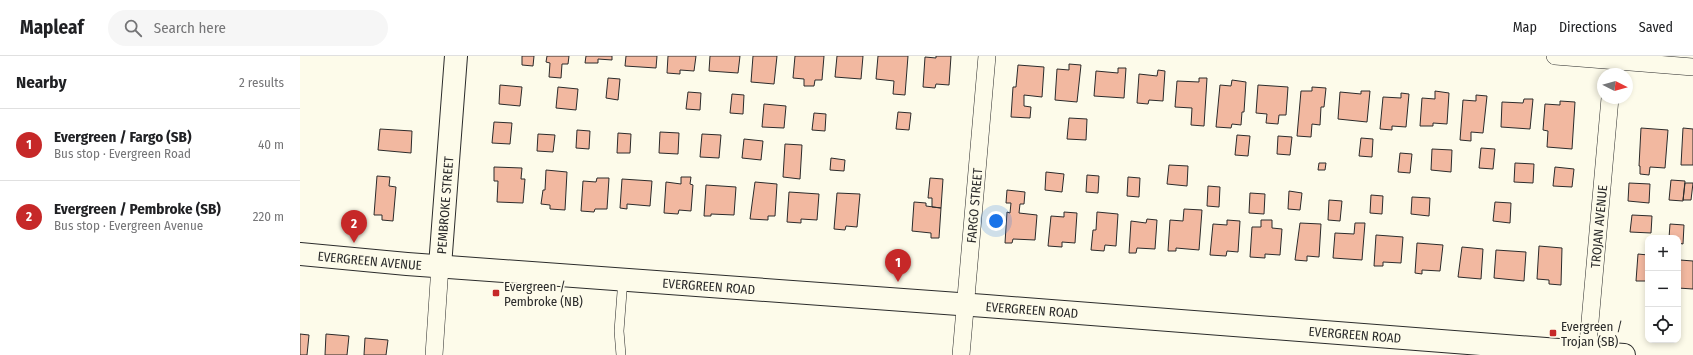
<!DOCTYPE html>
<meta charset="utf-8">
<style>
:root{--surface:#fff;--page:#f6f6f6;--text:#202124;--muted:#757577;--line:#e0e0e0;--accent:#c62828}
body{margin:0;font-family:"Fira Sans Condensed",sans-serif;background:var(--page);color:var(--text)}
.controls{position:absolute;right:12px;bottom:12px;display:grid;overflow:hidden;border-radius:8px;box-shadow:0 2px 6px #0003}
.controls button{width:36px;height:36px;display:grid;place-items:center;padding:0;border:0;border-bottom:1px solid var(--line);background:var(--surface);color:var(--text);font:20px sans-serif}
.compass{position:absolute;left:1297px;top:12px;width:36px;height:36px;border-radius:50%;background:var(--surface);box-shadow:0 2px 6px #0003;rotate:96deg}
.you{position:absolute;left:696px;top:165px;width:14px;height:14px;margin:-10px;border:3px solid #fff;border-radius:50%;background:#1a73e8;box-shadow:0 0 0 6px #1a73e833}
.badge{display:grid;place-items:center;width:26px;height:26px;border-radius:50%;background:var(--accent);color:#fff;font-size:13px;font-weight:700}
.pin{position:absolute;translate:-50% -33px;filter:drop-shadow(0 1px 2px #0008)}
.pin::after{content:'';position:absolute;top:21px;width:14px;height:12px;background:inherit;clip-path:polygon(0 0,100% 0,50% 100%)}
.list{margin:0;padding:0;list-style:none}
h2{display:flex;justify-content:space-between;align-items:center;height:52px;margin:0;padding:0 16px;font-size:17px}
h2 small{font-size:13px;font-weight:400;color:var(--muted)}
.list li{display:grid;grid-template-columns:26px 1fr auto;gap:12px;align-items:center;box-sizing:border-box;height:72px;padding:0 16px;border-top:1px solid var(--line)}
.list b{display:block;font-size:15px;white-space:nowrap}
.list p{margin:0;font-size:13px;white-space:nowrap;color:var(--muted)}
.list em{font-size:13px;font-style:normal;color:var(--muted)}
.icon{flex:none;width:22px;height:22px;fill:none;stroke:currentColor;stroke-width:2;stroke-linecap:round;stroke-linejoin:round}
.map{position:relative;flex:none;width:1393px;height:299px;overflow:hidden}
header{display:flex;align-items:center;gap:24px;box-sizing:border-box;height:56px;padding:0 20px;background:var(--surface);border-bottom:1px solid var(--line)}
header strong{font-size:19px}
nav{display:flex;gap:22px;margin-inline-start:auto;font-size:14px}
.search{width:280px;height:36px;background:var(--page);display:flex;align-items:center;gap:10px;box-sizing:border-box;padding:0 14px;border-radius:22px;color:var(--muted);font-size:15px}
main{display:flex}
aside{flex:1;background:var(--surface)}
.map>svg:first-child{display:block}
.building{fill:#f2b8a0;stroke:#2b2b2b}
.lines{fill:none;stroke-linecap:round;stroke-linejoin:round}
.service-casing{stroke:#2b2b2b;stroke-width:10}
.minor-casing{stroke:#2b2b2b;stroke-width:18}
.tertiary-casing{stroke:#2b2b2b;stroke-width:24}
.service{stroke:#fdfbea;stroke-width:9}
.minor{stroke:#fdfbea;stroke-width:17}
.tertiary{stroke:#fdfbea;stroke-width:22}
.poi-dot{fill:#c62828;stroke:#fdfbea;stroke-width:1.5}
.labels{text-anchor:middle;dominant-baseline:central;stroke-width:3;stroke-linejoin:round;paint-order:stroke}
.street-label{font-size:13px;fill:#2b2b2b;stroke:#fdfbea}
.poi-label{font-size:13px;fill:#2b2b2b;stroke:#fdfbea;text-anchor:start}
</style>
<header>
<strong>Mapleaf</strong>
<div class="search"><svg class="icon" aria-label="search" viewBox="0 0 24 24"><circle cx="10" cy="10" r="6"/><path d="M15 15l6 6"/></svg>Search here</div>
<nav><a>Map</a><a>Directions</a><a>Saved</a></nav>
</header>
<main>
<aside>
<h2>Nearby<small>2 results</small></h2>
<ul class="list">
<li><span class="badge">1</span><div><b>Evergreen / Fargo (SB)</b><p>Bus stop · Evergreen Road</p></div><em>40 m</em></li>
<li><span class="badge">2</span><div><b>Evergreen / Pembroke (SB)</b><p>Bus stop · Evergreen Avenue</p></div><em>220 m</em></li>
</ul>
</aside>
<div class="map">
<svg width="1393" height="299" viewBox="0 0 1393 299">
<rect width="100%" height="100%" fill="#fdfbea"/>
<path class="building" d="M222,0H234L233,10L222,9Z
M247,0H269L268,8H262L261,22L249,21L250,7L246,6Z
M286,0H312V4L298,3V7H285Z
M326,0H357L356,12L325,10Z
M368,0H396L394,15L380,14V18L367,17Z
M410,0H440L438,17L409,15Z
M453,0H477L474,28L451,26Z
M495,0H524L522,24H515L514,30H504V23L493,22Z
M537,0H563L561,23L535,21Z
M578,0H608L605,39L593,38L594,25L576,23Z
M636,0H651L649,29L636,28L635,32L623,31L625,1L636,2Z
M769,8L781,9L777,46L755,44L757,13L769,14Z
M718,9L744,11L742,41L724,39V50L731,51L730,62L711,61L713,31H716Z
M818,12H826L824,42L794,40L796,15L818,17Z
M858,14L865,15L863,45L849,44L848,48L837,47L839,18L857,20Z
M308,22L320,23L318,44L306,42Z
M899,22H907L904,70L891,69L892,52L875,51L877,25L899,26Z
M932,24L946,26L944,56H942L941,69L932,68L931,72L916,71L920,29L931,30Z
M200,29L222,31L220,50L199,48Z
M958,29L988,31L986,59H979L978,68L966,67L967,58L956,57Z
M258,31L278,33L276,54L256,52Z
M1012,31L1026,32L1024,51H1021L1020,69L1012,68L1011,81L997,80L1001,35H1012Z
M1061,35H1070L1067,66L1038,63L1040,36L1061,38Z
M1135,35L1149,37L1147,68L1133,67V70H1120L1122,42L1135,43Z
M388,36L401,37L400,54L386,53Z
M1101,37L1109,38L1106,71L1092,70V74L1080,73L1083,41L1101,42Z
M432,38L444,39L443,58L430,57Z
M1176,39L1187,40L1183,77L1171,76V85L1160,84L1163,44L1176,45Z
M1224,43H1233L1230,73L1201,71L1202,46L1223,47Z
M1260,45L1275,46L1272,93L1247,91L1248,75L1243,74L1245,48L1260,49Z
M464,48L486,50L484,72L462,71Z
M598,56L611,57L609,74L596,73Z
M514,57L526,58L525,75L512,74Z
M769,62L787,63L786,84L767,83Z
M194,66L212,67L210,88L192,87Z
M1341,72L1368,74L1365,112L1350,111L1349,119L1340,118V110H1339Z
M1383,72L1393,73V109H1381Z
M80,73L112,75L111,97L78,94Z
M277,74L290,75L289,93L276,92Z
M360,76L379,77L378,98L359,97Z
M318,77L331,78L330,97H317Z
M238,78L255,79L253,96L237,95Z
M402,78L421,79L419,102L400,101Z
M937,79L950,80L948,100L935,99Z
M978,80L992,81L990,99L977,98Z
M1061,82L1073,83L1072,101L1059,100Z
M444,83L463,85L461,104L442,102Z
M485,88L502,89L500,123L483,121Z
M1181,92L1195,93L1193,113L1179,112Z
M1132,93L1152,94L1151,116L1131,114Z
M1100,97L1112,98L1110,117L1098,116Z
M531,102L545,104L544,115L530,114Z
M1019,107H1026L1025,114H1018Z
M1215,107L1234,108L1233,127L1214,126Z
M869,109L888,110L887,130L867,128Z
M194,111L222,112L221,123H225L223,147L197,146L198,125H194Z
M1255,111L1274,113L1272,131L1253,130Z
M246,114L267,116L265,154L250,153V149L241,148L243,134H245Z
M746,116L764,118L762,136L745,134Z
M787,119L799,120L798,137L786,136Z
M77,120L90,121L89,130L96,131L93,165L82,164V159H74Z
M381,121H391L390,128L393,129L391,155L379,154L378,158L364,157L366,126L381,128Z
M828,121L840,122L839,141L827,140Z
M297,122H309L307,153H295L294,156L281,155L283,125L296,126Z
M630,122L643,123L641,152L632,151V142H628Z
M322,123L352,125L350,150L327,148V153L320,152Z
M1371,124L1385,125L1383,145L1369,144Z
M455,126L477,128L475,160H468V164L450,163Z
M1329,127L1350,128L1349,147L1328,145Z
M1385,127H1393L1391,144H1383Z
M406,129L436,131L434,159L411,158V160H404Z
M908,130L920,131L919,151L907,150Z
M707,134L725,136L724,148H720L719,157L737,159L735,184L713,183L712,187H705L707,156L710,157L711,147H706Z
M989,135L1002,137L1000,154L988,153Z
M489,136L519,138L517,164L501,163V167L487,166Z
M537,137L560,138L557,171L546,170L545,174L534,173Z
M950,137L965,138L964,158L949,157Z
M1071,139L1083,140L1082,158L1070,157Z
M1112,141L1130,142L1129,160L1111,158Z
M1029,144L1042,145L1040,165L1028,164Z
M614,146L626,147V150L641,152L639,182H631V177L612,175Z
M1195,146L1211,147L1210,167L1193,165Z
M884,153L902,154L899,194L876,192V195H868L870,164L883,165Z
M764,156L777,157L775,187L762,186V191L748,190L751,160L764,161Z
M797,156L818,158L816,190L805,189L804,195L791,194L793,174H796Z
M1332,159L1352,160L1351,177L1330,176Z
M847,163L857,164L855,193L837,192L836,197H829L831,165L846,167Z
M927,164L940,165L938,196L927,195L926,200L910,199L913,168L927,169Z
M961,164H972V172L982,173L980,199L965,198V202L950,201L952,171H961Z
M1000,167L1021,168L1019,201L1007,200V205L995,204Z
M1055,167H1065L1062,204L1033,202L1035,177L1054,178Z
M1370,168L1384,169L1383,188L1378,187V182H1369Z
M1076,179L1103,181L1101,207L1083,206V210H1074Z
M1117,187L1143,189L1140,215L1122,214V218L1115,217Z
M1239,190L1262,192L1261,229L1249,228V224L1237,223Z
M1162,191L1183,193L1181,223L1158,221Z
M1196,194L1226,196L1224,225L1194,222Z
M1338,198L1348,199V225H1336Z
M1380,204L1393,205V233L1378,232Z
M0,278L9,279L7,299H0Z
M26,278L49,280L47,299H25Z
M65,282L88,284L86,299H64Z"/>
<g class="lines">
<defs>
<path id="service" d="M321,299L319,275L323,223"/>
<g id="minor">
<path d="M1255,0L1393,11"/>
<path d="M134,299L140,210"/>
<path id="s1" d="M661,299L687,0"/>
<path id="s2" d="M1287,299L1310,42"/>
</g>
<g id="tertiary">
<path id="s3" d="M0,198L107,208L686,250L1324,299"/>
<path id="s4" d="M140,210L156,0"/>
</g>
</defs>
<use href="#service" class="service-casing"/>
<use href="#minor" class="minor-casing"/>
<use href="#tertiary" class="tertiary-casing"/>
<use href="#service" class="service"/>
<use href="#minor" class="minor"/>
<use href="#tertiary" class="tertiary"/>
</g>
<g class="poi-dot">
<rect x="192" y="233" width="8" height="8" rx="2"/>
<rect x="1249" y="273" width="8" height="8" rx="2"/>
</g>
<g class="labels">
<g class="street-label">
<text stroke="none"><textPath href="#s4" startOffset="61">PEMBROKE STREET</textPath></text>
<text stroke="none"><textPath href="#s1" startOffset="150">FARGO STREET</textPath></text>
<text stroke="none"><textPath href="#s2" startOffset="129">TROJAN AVENUE</textPath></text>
<text stroke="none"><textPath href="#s3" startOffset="70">EVERGREEN AVENUE</textPath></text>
<text stroke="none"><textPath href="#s3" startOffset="410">EVERGREEN ROAD</textPath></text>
<text stroke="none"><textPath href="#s3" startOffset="734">EVERGREEN ROAD</textPath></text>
<text stroke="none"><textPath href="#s3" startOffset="1058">EVERGREEN ROAD</textPath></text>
</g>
<g class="poi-label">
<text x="204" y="230">Evergreen /<tspan x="204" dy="15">Pembroke (NB)</tspan></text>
<text x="1261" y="270">Evergreen /<tspan x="1261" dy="15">Trojan (SB)</tspan></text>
</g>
</g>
</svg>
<div class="controls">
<button>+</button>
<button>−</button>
<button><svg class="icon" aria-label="locate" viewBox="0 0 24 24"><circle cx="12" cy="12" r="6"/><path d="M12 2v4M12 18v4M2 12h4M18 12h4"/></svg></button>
</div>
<svg class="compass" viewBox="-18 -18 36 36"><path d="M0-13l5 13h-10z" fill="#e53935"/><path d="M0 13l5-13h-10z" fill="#757577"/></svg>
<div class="you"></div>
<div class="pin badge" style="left:598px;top:226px">1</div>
<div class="pin badge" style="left:54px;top:187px">2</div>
</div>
</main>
